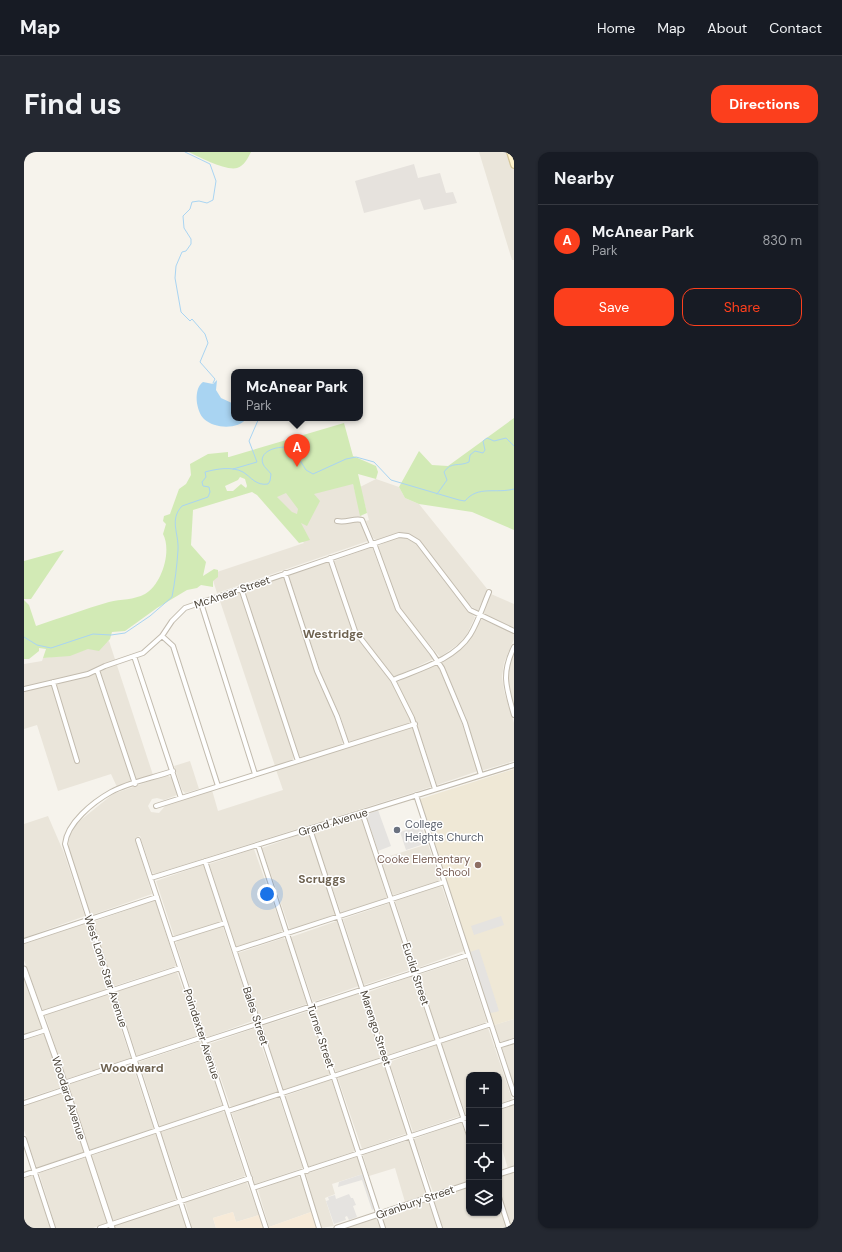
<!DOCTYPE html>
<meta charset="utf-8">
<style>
:root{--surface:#171b24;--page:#242831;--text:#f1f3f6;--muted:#9ea1a6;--line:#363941;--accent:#fc3f1d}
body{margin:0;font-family:"DM Sans",sans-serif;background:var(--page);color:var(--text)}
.controls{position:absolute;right:12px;bottom:12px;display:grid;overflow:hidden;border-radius:8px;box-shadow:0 1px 3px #0004}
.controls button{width:36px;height:36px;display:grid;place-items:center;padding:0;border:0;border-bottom:1px solid var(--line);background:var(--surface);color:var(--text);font:20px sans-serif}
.you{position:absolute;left:243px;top:742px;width:14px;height:14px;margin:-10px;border:3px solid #fff;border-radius:50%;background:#1a73e8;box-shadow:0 0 0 6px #1a73e833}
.badge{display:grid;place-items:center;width:26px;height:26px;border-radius:50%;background:var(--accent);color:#fff;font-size:13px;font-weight:700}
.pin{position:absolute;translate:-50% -33px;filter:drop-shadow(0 1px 2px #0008)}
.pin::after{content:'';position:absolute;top:21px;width:14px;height:12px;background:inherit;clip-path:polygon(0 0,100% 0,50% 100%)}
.popup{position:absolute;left:207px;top:217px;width:132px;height:52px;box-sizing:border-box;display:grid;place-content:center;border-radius:8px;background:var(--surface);filter:drop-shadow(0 1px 3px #0005);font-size:13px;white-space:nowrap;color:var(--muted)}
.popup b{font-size:15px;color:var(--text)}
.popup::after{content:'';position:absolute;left:50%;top:100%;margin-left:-8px;border:8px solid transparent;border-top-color:var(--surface)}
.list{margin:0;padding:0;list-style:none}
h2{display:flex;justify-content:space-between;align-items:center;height:52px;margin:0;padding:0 16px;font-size:17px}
h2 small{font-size:13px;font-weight:400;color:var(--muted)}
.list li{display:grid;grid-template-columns:26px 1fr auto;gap:12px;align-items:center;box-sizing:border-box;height:72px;padding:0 16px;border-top:1px solid var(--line)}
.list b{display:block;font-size:15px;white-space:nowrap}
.list p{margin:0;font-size:13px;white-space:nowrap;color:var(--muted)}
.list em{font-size:13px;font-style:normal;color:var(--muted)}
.actions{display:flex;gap:8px;padding:12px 16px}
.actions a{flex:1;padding:9px 0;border:1px solid var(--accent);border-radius:12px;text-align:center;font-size:14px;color:var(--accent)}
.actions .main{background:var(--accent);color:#fff}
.icon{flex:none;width:22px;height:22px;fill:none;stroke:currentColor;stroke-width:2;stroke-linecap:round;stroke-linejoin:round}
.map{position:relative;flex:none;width:490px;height:1076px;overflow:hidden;border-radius:12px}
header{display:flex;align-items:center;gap:24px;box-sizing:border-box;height:56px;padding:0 20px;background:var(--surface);border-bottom:1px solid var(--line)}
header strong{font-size:19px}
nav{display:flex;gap:22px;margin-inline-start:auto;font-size:14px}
.intro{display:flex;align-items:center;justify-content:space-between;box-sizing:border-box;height:96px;padding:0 24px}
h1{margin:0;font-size:28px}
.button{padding:10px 18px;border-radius:12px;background:var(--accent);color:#fff;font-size:14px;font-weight:700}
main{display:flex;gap:24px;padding:0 24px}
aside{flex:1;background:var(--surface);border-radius:12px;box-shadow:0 1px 3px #0004}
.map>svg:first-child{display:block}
.residential{fill:#eae5da}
.commercial{fill:#f7ead8}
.industrial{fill:#e6e2dd}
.education{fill:#efe8d6}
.green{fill:#d2eab5;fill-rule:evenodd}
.parking{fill:#e5e3e0}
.water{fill:#a9d4f2}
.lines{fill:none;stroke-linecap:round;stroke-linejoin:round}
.stream{stroke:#a9d4f2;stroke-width:1}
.minor-casing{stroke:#c2bbae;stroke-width:6}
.tertiary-casing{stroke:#c2bbae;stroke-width:7}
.secondary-casing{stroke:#d6c79b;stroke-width:8}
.minor{stroke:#fff;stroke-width:4}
.tertiary{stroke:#fff;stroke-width:5}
.secondary{stroke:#fff3cd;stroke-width:5.5}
.worship-dot{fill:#6b7280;stroke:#fff;stroke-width:1.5}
.education-dot{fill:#8d6e63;stroke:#fff;stroke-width:1.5}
.labels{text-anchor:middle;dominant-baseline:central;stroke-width:3;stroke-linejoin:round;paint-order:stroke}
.street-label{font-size:11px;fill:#4b4439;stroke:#fff}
.worship-label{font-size:11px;fill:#5b616d;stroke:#fff;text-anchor:start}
.education-label{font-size:11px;fill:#785e54;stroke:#fff;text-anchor:end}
.neighbourhood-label{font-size:12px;font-weight:bold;fill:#6e6250;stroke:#fff}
</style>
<header>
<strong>Map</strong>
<nav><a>Home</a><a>Map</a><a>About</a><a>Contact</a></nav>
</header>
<div class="intro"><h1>Find us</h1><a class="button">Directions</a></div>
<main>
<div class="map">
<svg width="490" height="1076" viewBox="0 0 490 1076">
<rect width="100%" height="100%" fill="#f6f3ec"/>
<path class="residential" d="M455,0H490V108H488Z
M352,327L375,335L381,346L395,352L464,438L454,459L444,452L391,385L375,381L352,388L349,386L342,369L345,368L336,335Z
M278,332H329L344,389L193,441L187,422L280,391L245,348Z
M373,385L382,386L392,392L441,456L451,465L443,482L436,491L416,505L378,460L373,450L354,394Z
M348,395L372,459L409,507L371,525L369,524L332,476L310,409Z
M302,410H305L329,481L367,530L387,567L386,571L327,590L324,588L316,563L299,528L265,424L266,422Z
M257,425L260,426L294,529L311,565L319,590L317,593L277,605L275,604L220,439Z
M213,440L216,441L270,605L269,608L251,614L195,446Z
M467,442L490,452V476L459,462Z
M457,467L490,481V487L480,511L478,525L480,539L490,571V609L460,618H458L442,565L418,510L440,493Z
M85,489L129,623L93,635L87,622L34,639L13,573L0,577V512L18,509L19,506L46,503Z
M490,499V555L483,532L485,512Z
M411,512H413L431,552L454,619L413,633L391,567L373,530Z
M387,575L389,576L407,635L130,722L128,720L116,684L111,686L128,742L68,763H66L45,699L44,686L48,677L53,671L89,642L143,623L148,626L153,643L140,648L133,646L128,647L124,654L127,660L135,661L142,653L188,638L194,659L259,638L252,618Z
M166,609L175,637L161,641L158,638L150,614Z
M24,664L40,701L61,764L0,786V672Z
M337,664L363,746L317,761L289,680Z
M283,680L285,681L312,762L266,778L238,696Z
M404,692L416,729L369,743L356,707Z
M230,697L259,779L212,795L185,712Z
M178,713L180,714L198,770L150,784L132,729Z
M416,734L418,735L440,799L393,816L371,749Z
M131,748L152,814L90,834L69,770Z
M366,751L388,817L340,833L319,767Z
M313,769L335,834L289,850L267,785Z
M62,771L85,837L19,859L0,808V792Z
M197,774L199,775L230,867L228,869L184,885L182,883L152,792L153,788Z
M259,786L262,788L283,852L236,867L214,801Z
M442,807L463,870L416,886L394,823Z
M153,820L175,883L113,904L91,839Z
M388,824L411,888L363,903L342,841Z
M0,826L18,876L0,882Z
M85,841L107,907L42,927L21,863Z
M337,841L358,905L312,920L291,856Z
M285,859L306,923L259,938L238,874Z
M490,867V886L476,890L470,873Z
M231,876L254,940L207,956L185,892Z
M464,876L488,947L475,952V923H445V962L442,963L417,893L418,891Z
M20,882L38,934L35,936L0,947V888Z
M174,890L178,891L198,953L136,975L115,910Z
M490,891V934L478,896Z
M412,893L436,964L389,980L365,910Z
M360,910L384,981L338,997L314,927L315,925Z
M108,912L130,977L65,998L44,935L46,932Z
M306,928L308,929L331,999L284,1015L261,944Z
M38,941L41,943L60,1000L13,1016L0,978V953Z
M255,945L279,1016L231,1032L208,961Z
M490,953V1014L484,1017L477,993H475V958Z
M198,959L201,961L221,1024L159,1045L137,980Z
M436,970L438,971L445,992V1029L409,1040L390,987Z
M130,981L132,983L153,1047L88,1069L67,1004Z
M385,988L403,1042L381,1050L371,1016L345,1024L339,1003Z
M333,1005L339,1022L308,1032L311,1042L301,1046L310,1074L297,1076L282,1022Z
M60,1006L63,1008L83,1071L69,1076H32L15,1021Z
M490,1020V1076H487L475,1039V1025Z
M9,1023L10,1024L26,1076H0V1026Z
M273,1024L277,1026L287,1060L245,1075L234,1038Z
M222,1030L223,1031L235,1063L212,1070L209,1060L189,1066L192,1076H168L161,1050Z
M445,1035V1061H475V1051L483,1076H419L410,1048Z
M404,1049L414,1076H361L358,1065L359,1063Z
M154,1053L163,1076H90L92,1073Z
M353,1066L357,1076H321Z"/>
<path class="commercial" d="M209,1060L212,1070L235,1063L239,1076H192L189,1066Z
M287,1060L292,1076H245V1075Z"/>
<path class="industrial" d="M390,12L394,26L416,21L422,41L429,40L433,51L400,58L396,47L340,61L331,29Z"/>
<path class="education" d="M490,617V867L470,873L396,647Z"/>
<path class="green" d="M165,0H227C224,6 220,14 213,16C202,19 175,5 165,0Z
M490,266V378L448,360L395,352L381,346L375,335L395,299L408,313L424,314Z
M320,271L329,304L352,314L354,320L352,327L334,322L343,361L336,364L329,332L290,342L296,349L283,374L277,371L286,388L275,391L233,343L228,340L169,358L167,393L182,410L179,424L190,417L194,418V425L189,429V435L177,433L173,436L163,438L133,456L101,479L88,480L86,487L75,499L64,497L46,504L19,506L22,497L15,496V499L5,507H0V448L5,453L12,474C36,466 61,457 85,450C97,447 110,448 121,442C138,432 148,399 139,382L142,372L139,369L140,364L146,362L155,337L162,332L167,323L166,312L184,302L204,300V305H205ZM216,325L221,327L223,334L222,336L217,332L209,339H203L201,334L214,328ZM262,341L274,357L273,362L268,360L253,345Z
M40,398L7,447H0V409Z"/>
<path class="parking" d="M354,658L367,694L354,699L342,663Z
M397,673L403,691L382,698L376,680Z
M477,764L480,773L450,783L447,774Z
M455,797L475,859L472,860L466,861L446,800Z
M339,1022L350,1057L348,1058L338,1028L314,1035L315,1030Z
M325,1042L327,1046H329L332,1053L329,1054L333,1065L325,1068L323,1064L321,1065L322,1068L310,1072L302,1049L305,1048L304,1045L311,1043L312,1047Z"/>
<path class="water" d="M193,228L192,238L197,246L210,252V266H223C214,278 191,277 180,267C172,259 169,237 179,230L189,232Z"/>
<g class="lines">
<path class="stream" d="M161,0L186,12L192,29L189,48L183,51L175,49L168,50L166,57L159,64L160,76L167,87V92L162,99L158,100L152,114L151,126L157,160L166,169L168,167L181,182L184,191L176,210L191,227L189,231
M209,317L233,310L225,289L235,266
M413,342L423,328L420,320C427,309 435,315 445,310L446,303L451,299L459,301L461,298L459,289L463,286L470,289L482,286L490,294
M0,485L13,493L27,496L69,482L87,483L101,481L126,464L148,445C151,429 153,414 154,398C155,381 145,368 158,354L184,345L186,340L185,335L179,334L178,330L182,325L181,320C192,317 208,314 219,320C227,325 232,334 244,332L246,329L247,322C245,319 240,315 239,312C233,297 261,292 269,297L282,318L289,322L322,307L332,305L350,310L367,328L435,348L441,349C454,333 472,342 490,337"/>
<defs>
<path id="minor" d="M313,369C323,371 329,366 338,368L348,392
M350,391L374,457L408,501L418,516L441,571L457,623
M306,406L331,479L369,528L388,566L411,637
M261,421L293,519L313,564L323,593
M217,436L274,609
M177,451L231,622
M138,484L149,494L194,634
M490,495C477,522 482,535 490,563
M110,504L157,646
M73,518L111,632
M369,528C395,517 430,508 446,483C454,470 459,454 465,440
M29,530L53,609
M0,537L64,522L81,514L119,501L138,484L148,469L161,456L375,383L384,384L394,390L446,458L490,479
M149,619C129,626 105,630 87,640C69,650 43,671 41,692L165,1076
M392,643L490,942
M132,654L391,572
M338,660L445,983
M286,677L416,1076
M114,688L242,1076
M234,693L359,1076
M181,709L283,1019
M127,726L490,613
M147,788L201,771
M0,789L133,745
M211,798L420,730
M16,862L156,816
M0,885L22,878
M181,889L444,803
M474,894L490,889
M40,931L179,885
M0,951L42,937
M475,955L490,950
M204,959L467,872
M0,987L29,1076
M278,1021L295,1076
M0,1023L202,955
M229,1036L445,965
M475,1045L485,1076
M76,1076L226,1026"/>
<path id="tertiary" d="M0,817L35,915L88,1076
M475,1022L490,1017
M313,1076L445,1032"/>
<path id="secondary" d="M486,0L490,13"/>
</defs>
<use href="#minor" class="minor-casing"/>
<use href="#tertiary" class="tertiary-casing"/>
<use href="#secondary" class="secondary-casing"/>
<use href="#minor" class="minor"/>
<use href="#tertiary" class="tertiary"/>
<use href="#secondary" class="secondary"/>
</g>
<circle class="worship-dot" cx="373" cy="678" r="4"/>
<circle class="education-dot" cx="454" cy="713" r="4"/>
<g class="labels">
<g class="street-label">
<text transform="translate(208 440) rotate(-19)">McAnear Street</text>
<text transform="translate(309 670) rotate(-17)">Grand Avenue</text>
<text transform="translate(82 819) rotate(72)">West Lone Star Avenue</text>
<text transform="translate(392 822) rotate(72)">Euclid Street</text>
<text transform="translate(232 864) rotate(72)">Bales Street</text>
<text transform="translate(352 876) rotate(72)">Marengo Street</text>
<text transform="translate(178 882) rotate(72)">Poindexter Avenue</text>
<text transform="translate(297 884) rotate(72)">Turner Street</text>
<text transform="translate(45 946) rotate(72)">Woodard Avenue</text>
<text transform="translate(391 1050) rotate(-19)">Granbury Street</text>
</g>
<g class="worship-label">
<text x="381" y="672">College<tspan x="381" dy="13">Heights Church</tspan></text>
</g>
<g class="education-label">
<text x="446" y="707">Cooke Elementary<tspan x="446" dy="13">School</tspan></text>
</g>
<g class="neighbourhood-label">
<text x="309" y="482">Westridge</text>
<text x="298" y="727">Scruggs</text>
<text x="108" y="916">Woodward</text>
</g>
</g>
</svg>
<div class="controls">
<button>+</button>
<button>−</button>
<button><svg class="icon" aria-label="locate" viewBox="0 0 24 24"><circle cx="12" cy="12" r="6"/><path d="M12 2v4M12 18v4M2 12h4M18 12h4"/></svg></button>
<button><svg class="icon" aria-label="layers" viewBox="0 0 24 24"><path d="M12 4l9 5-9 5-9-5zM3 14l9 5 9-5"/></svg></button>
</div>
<div class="you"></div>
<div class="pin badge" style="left:273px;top:315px">A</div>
<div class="popup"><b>McAnear Park</b>Park</div>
</div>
<aside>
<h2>Nearby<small></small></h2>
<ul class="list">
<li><span class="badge">A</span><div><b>McAnear Park</b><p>Park</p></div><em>830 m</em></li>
</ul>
<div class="actions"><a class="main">Save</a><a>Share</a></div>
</aside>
</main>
